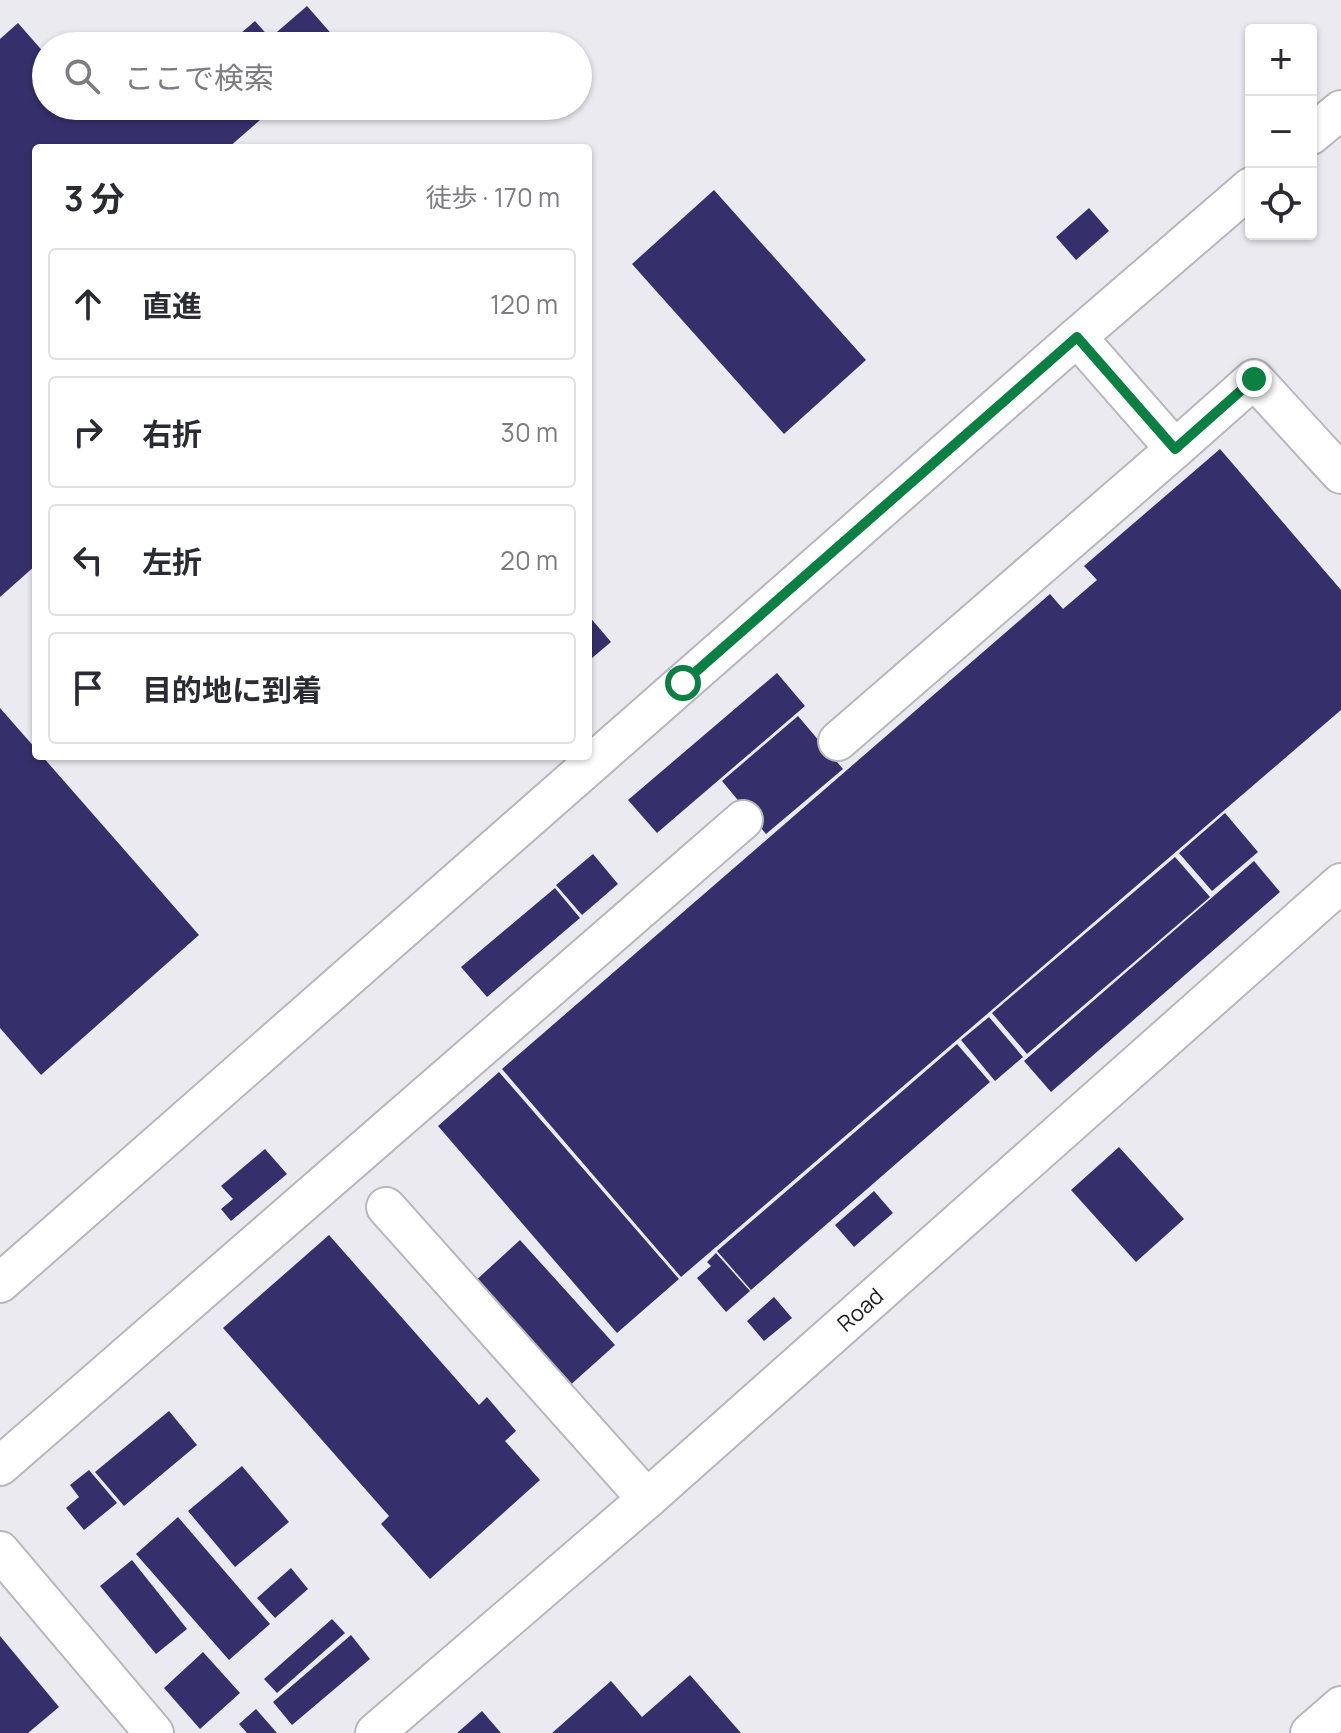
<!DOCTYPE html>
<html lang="ja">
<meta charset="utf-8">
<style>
:root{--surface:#fff;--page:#f2f2f3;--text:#2b2b33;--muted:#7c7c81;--line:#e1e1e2}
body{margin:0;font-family:Manrope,"Noto Sans JP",sans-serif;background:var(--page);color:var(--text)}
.controls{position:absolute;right:24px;top:24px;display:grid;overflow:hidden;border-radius:8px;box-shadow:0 2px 6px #0004}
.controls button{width:72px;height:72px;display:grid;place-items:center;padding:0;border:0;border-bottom:2px solid var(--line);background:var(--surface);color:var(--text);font:40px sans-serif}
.stop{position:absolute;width:24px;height:24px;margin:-18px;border:6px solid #0b8043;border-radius:50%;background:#fff}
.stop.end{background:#0b8043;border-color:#fff;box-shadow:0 2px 8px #0008}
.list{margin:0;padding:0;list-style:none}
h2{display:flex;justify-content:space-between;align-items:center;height:104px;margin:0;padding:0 32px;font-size:34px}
h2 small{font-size:26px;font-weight:400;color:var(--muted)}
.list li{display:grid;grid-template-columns:52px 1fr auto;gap:24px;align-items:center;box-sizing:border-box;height:112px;margin:0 16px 16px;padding:0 16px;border:2px solid var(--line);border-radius:8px}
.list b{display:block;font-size:30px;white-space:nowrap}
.list em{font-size:26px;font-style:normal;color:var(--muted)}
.icon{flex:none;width:44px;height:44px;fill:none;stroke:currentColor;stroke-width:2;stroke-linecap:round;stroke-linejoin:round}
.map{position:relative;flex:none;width:1341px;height:1733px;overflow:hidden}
.search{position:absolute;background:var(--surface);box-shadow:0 2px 6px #0004;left:32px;top:32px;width:560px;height:88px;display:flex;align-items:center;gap:20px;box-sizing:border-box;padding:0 28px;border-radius:44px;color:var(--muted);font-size:30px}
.panel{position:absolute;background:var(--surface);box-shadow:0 2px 6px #0004;left:32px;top:144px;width:560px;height:616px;border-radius:8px}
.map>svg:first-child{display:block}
.building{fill:#352f6c}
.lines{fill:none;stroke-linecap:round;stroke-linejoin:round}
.minor-casing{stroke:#b7b7bc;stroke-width:42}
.minor{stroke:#fff;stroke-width:38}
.route{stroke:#0b8043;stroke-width:10}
.labels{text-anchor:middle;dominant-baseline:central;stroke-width:8;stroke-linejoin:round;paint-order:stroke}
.street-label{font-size:22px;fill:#1d1e1f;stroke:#fff}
</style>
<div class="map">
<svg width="1341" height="1733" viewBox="0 0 1341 1733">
<rect width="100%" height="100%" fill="#eaeaf0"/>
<path class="building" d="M307,6L342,46H226L255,21L270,38Z
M18,23L46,55V106H145L151,112L158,106H276L228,148H36V565L0,597V39Z
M714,190L866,360L784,434L632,264Z
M1089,208L1109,231L1076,260L1056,237Z
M1220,449L1341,590V710L681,1277L502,1069L1050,594L1063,609L1097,580L1084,566Z
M588,615L611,642L592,658L588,653Z
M777,673L805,706L657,833L628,800Z
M0,708L36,749V756H42L199,935L41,1075L0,1028Z
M798,716L843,769L766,834L722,781Z
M1225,813L1258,852L1212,891L1179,853Z
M593,854L618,884L582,915L556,885Z
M1175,857L1210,897L1027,1054L992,1013Z
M1254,861L1280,892L1051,1092L1024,1061Z
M555,888L580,918L487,997L461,967Z
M989,1017L1023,1057L995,1081L961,1040Z
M957,1044L990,1082L751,1290L717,1251Z
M499,1072L679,1279L617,1333L438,1126Z
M1119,1147L1184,1219L1136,1262L1071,1190Z
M265,1149L287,1174L231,1221L221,1209L233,1199L221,1186Z
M874,1191L893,1213L854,1247L835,1225Z
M329,1235L479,1405L487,1397L516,1431L505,1441L540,1480L430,1579L381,1524L389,1516L223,1328Z
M520,1240L615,1345L567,1388L473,1283Z
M716,1253L750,1291L726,1312L697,1278L711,1266L707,1262Z
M774,1297L792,1318L764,1341L747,1321Z
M169,1411L197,1445L124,1506L95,1472Z
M242,1466L289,1522L235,1567L188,1511Z
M89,1470L117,1503L84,1530L66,1508L79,1497L70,1485Z
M178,1517L270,1624L229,1660L136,1554Z
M132,1560L187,1629L156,1654L100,1586Z
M291,1568L308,1589L275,1618L257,1598Z
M332,1619L345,1633L277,1693L264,1679Z
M351,1635L370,1659L292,1725L273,1702Z
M0,1636L59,1707L28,1733H0Z
M203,1652L240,1693L200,1729L164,1688Z
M690,1675L741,1733H552L611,1681L642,1717Z
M256,1709L277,1733H247L239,1724Z
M482,1711L501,1733H457Z"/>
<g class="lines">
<defs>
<g id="minor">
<path d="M1311,135L1341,110"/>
<path d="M1077,337L1175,449"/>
<path d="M838,741L1175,449L1254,379L1341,474"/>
<path d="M386,1207L647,1499"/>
<path d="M0,1283L1077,337L1251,187"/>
<path d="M0,1466L743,820"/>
<path d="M0,1551L154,1733"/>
<path id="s1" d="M375,1733L647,1499L1341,883"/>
<path d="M1310,1733L1341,1706"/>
</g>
</defs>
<use href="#minor" class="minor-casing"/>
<use href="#minor" class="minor"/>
</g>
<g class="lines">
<path class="route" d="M683,683L1077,337L1175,449L1254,379"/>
</g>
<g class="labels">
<g class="street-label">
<text stroke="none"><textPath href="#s1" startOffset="644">Road</textPath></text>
</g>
</g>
</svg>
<div class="controls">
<button>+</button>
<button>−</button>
<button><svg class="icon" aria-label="locate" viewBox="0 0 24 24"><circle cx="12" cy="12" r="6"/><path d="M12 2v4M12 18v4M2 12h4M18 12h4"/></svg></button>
</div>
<div class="stop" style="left:683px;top:683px"></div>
<div class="stop end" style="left:1254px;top:379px"></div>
<div class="search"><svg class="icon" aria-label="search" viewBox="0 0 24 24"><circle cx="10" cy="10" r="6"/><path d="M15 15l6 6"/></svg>ここで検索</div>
<section class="panel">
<h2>3 分<small>徒歩 · 170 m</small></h2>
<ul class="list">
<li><svg class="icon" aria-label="ahead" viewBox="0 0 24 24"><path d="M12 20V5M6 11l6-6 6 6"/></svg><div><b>直進</b></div><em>120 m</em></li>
<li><svg class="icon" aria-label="right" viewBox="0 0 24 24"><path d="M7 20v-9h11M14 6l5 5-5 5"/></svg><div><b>右折</b></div><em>30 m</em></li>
<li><svg class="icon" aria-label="left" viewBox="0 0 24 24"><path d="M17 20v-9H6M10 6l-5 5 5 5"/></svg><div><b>左折</b></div><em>20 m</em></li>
<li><svg class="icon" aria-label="arrive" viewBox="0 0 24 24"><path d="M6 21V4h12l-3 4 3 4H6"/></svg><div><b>目的地に到着</b></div></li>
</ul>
</section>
</div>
